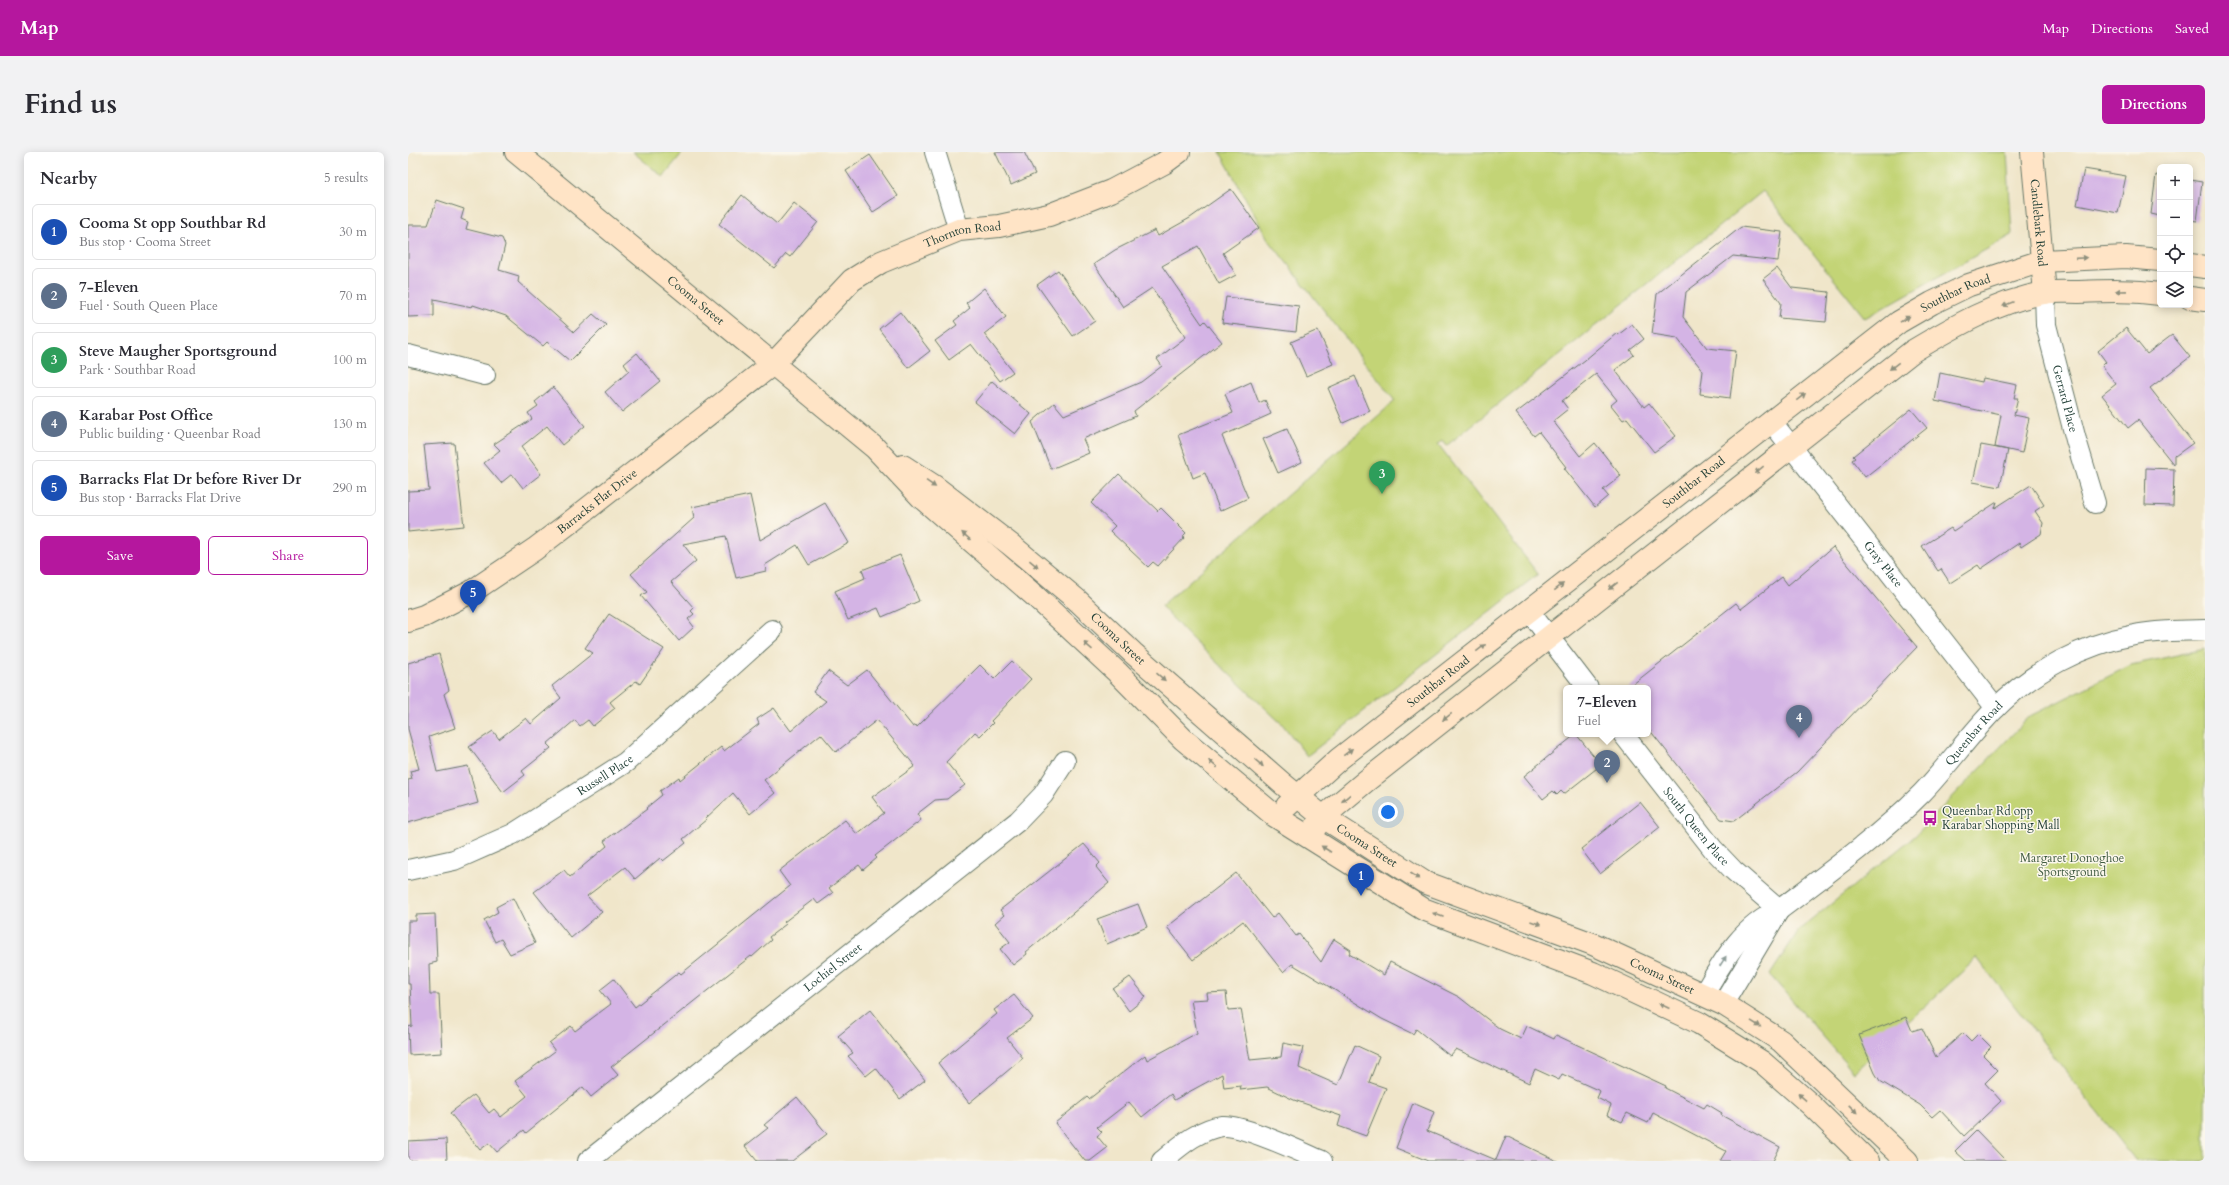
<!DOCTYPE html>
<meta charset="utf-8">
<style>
:root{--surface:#fff;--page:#f2f2f3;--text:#2b2b33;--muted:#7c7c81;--line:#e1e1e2;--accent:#b5179e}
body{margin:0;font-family:Cardo,serif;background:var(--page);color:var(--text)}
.controls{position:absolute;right:12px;top:12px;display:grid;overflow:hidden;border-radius:6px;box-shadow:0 2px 10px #0003}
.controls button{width:36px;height:36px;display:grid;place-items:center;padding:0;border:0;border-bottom:1px solid var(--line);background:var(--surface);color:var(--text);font:20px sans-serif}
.you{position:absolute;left:980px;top:660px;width:14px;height:14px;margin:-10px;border:3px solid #fff;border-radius:50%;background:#1a73e8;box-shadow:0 0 0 6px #1a73e833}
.badge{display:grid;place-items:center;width:26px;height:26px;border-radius:50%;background:var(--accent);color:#fff;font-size:13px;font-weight:700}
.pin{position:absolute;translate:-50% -33px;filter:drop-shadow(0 1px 2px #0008)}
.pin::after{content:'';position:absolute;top:21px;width:14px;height:12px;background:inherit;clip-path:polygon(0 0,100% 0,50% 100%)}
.popup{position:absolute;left:1155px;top:533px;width:88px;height:52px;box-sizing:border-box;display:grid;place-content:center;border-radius:6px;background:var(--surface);filter:drop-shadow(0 1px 3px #0005);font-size:13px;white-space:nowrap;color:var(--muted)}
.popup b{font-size:15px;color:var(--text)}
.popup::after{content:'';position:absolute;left:50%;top:100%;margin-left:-8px;border:8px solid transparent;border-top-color:var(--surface)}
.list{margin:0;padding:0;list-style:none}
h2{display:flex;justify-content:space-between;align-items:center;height:52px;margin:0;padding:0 16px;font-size:17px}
h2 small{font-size:13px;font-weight:400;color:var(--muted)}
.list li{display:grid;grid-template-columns:26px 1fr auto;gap:12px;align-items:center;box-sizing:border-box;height:56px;margin:0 8px 8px;padding:0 8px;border:1px solid var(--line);border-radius:6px}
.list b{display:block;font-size:15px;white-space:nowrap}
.list p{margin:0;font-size:13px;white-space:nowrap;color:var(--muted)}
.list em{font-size:13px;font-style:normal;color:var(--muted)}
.actions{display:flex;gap:8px;padding:12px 16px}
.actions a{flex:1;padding:9px 0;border:1px solid var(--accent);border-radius:6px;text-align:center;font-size:14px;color:var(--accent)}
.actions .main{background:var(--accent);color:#fff}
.icon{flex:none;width:22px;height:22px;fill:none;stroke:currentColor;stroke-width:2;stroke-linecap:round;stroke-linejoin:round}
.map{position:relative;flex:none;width:1797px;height:1009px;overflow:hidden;border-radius:6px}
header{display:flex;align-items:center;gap:24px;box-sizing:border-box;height:56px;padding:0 20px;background:var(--accent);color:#fff}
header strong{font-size:19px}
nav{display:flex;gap:22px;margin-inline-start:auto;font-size:14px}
.intro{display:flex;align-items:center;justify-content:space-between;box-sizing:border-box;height:96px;padding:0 24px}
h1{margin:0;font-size:28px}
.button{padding:10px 18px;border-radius:6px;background:var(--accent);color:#fff;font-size:14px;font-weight:700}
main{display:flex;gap:24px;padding:0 24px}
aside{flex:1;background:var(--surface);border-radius:6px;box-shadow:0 2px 10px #0003}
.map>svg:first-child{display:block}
.green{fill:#c3d476;stroke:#718855}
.building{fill:#d4b4e5}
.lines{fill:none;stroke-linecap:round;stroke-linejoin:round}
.street-casing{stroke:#687868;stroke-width:22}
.secondary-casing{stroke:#687868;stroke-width:24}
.street{stroke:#fff;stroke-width:20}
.secondary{stroke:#ffe4c6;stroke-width:22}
.oneway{fill:#8f907d}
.oneway2{fill:#8f9e9a}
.labels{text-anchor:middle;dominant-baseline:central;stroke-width:3;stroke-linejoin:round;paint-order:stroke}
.street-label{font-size:12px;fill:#1f3d34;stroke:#fbf7ec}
.poi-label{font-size:12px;fill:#1f3d34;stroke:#fbf7ec;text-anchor:start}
.park-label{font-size:12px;fill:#405b41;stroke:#fbf7ec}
</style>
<header>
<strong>Map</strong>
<nav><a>Map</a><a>Directions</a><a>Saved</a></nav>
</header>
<div class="intro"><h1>Find us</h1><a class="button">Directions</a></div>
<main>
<aside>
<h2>Nearby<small>5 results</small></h2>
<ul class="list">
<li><span class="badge" style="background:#1a4fb4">1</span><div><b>Cooma St opp Southbar Rd</b><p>Bus stop · Cooma Street</p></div><em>30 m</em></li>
<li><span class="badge" style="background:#5c6f8a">2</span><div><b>7-Eleven</b><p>Fuel · South Queen Place</p></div><em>70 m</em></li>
<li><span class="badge" style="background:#2e9e5b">3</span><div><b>Steve Maugher Sportsground</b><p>Park · Southbar Road</p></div><em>100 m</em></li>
<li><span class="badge" style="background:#5c6f8a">4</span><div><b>Karabar Post Office</b><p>Public building · Queenbar Road</p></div><em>130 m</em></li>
<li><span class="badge" style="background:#1a4fb4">5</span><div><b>Barracks Flat Dr before River Dr</b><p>Bus stop · Barracks Flat Drive</p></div><em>290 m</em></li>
</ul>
<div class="actions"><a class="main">Save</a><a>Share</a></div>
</aside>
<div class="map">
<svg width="1797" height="1009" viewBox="0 0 1797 1009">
<rect width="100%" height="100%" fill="#fbf7ec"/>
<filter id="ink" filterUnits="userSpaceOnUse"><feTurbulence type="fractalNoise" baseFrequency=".025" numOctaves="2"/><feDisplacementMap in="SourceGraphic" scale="8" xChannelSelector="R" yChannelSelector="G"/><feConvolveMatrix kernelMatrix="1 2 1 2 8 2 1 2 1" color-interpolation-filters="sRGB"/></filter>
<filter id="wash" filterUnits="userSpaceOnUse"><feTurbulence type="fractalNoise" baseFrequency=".012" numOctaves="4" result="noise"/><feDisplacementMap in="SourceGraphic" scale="16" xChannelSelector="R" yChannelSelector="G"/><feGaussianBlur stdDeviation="0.9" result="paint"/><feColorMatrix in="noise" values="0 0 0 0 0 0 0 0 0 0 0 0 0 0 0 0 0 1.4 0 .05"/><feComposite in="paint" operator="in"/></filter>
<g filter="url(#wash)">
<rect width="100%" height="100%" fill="#f0e6ca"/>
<path class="green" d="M225,0H275L255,25Z
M812,0H1599L1604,83L1457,166L1355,39L1038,294L1034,289L1030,292L1130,422L899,604L875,573L781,484L753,454L987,249L860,87Z
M1797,497V1009H1728L1569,806L1446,920L1362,823L1391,778L1507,684L1622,564L1723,513Z"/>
<g id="blocks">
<path class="building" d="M587,0H616L627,22L603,33Z
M462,3L490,44L465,60L438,19Z
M1676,17L1718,24L1710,61L1669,53Z
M1748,23L1752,24V64L1743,62Z
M1782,28L1794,30L1789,69L1782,68Z
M823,37L851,76L815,101L828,123L811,132L790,94L754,114L794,172L797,169L814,190L726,259L728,264L675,287L681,301L643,317L624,270L646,251L656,263L733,230L754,214L749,207L778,185L744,136L715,155L686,112L707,98L747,78L750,84L782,66Z
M334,43L369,72L386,51L410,70L382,105L378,102L366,116L311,72Z
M29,48L56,57L53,67L60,70L58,77L94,86L97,93L91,118L111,124L110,130L166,180L185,162L198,173L162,209L139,190L135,194L98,164L65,153L64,155L26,147V164L0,165V73H20Z
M1333,75L1374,80L1370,109L1325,104L1278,140L1275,165L1299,196L1328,199L1322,246L1292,242L1295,219L1269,186L1244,182L1249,142Z
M1369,116L1384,136L1421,140L1418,170L1371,166L1373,151L1355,127Z
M650,118L687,169L665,184L629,133Z
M576,136L598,165L576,182L605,220L592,229L563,192L541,208L527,189L549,173L546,169L562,156L558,151Z
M818,145L891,154L888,180L814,171Z
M492,160L522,199L500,216L471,177Z
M1224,172L1236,187L1222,198L1226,203L1207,218L1236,255L1241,251L1268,284L1246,300L1219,266L1215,268L1203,253L1209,248L1188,222L1154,249L1160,257L1145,269L1172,304L1187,291L1213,324L1195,338L1200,344L1187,355L1156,316L1158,315L1131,280L1126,284L1108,261L1177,208L1209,181L1210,183Z
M1718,176L1739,202L1764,183L1782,205L1742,236L1785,291L1767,304L1766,303V313L1730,268L1720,276L1694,243L1708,232L1694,214L1698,210L1690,199Z
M910,178L925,212L898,224L883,190Z
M229,201L252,229L214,260L197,240L221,219L216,212Z
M1532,221L1574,230L1575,226L1609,233L1606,246H1610L1606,263L1621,266L1614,301L1587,295L1593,263L1527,249Z
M947,224L962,259L935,271L920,236Z
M584,229L623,262L607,282L567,250Z
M843,230L851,251L857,248L863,262L814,284L840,346L812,359L797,321L785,326L770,283L825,261L817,242Z
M145,235L177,274L154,293L139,274L113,295L133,322L115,336L104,322L93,331L76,311L92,298L86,292L124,267L120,261L130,254L127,250Z
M1503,257L1519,276L1457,325L1444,308L1447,306L1445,304Z
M879,277L894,310L870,321L855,287Z
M46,291L56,374L0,380V339L21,338L16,293Z
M1573,293L1600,298L1592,335L1565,330Z
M1738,316L1766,317L1765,354L1737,353Z
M711,322L750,359L753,356L778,381L775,384L777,385L750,414L745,410L740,415L702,379L707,374L683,351Z
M1623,333L1636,353L1627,359L1635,371L1633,382L1613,395L1611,391L1573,417L1570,413L1542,431L1533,417L1530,419L1514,394L1543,376L1545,379L1589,350L1587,356Z
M342,343L352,388L417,351L441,391L401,413L389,393L357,413L358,419L328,426L318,384L275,392L288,409L263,430L286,456L283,459L286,462L280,467L286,475L271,489L233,444L239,440L223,422L286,366L284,355Z
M1425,395L1509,495L1389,620L1326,669L1313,667L1240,576V536H1220L1328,451L1333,457L1374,425L1380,433Z
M492,403L511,449L474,465L470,456L440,468L427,439L457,426L454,418Z
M201,462L256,497L232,532L228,529L202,550L207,556L185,574L180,568L172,574L167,568L139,592L143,596L114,619L117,623L95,640L61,595L85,579L91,587L118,566L123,572L153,546L144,534L185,501L177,496Z
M31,502L41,538L36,542L47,576L21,585L29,620L60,614L70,651L0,671V628L4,627L2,619L11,617L0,577V511Z
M604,509L623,527L583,569L585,571L572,584L567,580L538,610L557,633L539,647L527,648L509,662L513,668L467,704L469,706L455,718L451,713L421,736L425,741L410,752L406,747L376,770L378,772L361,785L363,788L344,805L343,804L203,915L210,923L183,945L175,935L118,981L116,978L89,1000L81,991L72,998L42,961L66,943L81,961L86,957L93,965L119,944L107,929L147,899L141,891L163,874L167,879L203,852L192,838L206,827L227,855L271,820L273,822L382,734L371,719L437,668L449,682L476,661L464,645L507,614L469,568L428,600L413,582L356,628L367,641L342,662L325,641L298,666L299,667L275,687L278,691L255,709L252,706L227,727L217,715L179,744L194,760L163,786L126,740L156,718L162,725L199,694L196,689L239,657L238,656L254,643L252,639L271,625L272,628L313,595L316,599L351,572L349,567L366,556L383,579L418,549L405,540L420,519L439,533L459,518L505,575L508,573L509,575L572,513L586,527Z
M1168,582L1193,613L1156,642L1153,639L1149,643L1145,639L1135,647L1116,624Z
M1232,650L1252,675L1192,722L1173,697Z
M676,692L692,711L688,715L701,731L618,800L619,802L605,813L592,797L602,790L587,771L596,763L592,758Z
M828,721L864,766L870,761L888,784L891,782L913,810L926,787L943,798L941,802L976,823L982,810L1051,845L1092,877L1113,887L1119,874L1146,887L1148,883L1258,934L1257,936L1296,956L1299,952L1314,961L1313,963L1372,995L1365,1009H1312L1318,999L1245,961L1240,971L1219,961L1214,970L1199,963L1203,953L1189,946L1192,939L1154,922L1151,928L1127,917L1121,931L1048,897L1042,904L1008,877L1005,882L974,867L884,812L875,820L835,769L785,808L759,775Z
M105,746L127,791L102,802L93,787L87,790L76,768L90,760L88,755Z
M730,752L739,775L699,792L689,767Z
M27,762L29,810L21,812L22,842H31L34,901L1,903L0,875L4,874L2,832H0V769H8V763Z
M722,825L738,845L721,859L705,837Z
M818,840L820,858L833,857L842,908L873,905L875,891L895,895L891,916L930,933L947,893L971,904L961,930L978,936L958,984L930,974L933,964L886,948L859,935L832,938L833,934L816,936L814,922L766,948L763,942L734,965L721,950L689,975L694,980L689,984L699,996L682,1009H677L647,971L679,945L681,947L737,903L739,908L789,881L783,848L800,847L799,841Z
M606,843L625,866L599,886L615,906L561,951L530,911L589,862L586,858Z
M462,858L517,928L492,947L468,916L458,924L440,904L445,901L430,884Z
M1498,865L1504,879L1514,876L1528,905L1555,881L1563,889L1570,882L1583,895L1575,903L1590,918L1577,931L1593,949L1556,984L1532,958L1524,965L1512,953L1472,929L1467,921L1451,883Z
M389,945L419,982L384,1009H349L337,994L360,976L356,973Z
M1005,951L1026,960L1019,979L1088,1008L1098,984L1149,1009H1020L988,996Z
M1568,978L1598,1009H1558L1547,999Z
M38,987L39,1009H0V989Z"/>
</g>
</g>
<g filter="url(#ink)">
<use href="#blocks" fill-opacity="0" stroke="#687868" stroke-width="1"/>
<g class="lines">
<defs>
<g id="street">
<path d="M527,0L551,78"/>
<path id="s1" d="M1637,141L1638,173L1668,288L1687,351"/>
<path d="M0,203L77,223"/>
<path id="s2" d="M1363,269L1588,556"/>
<path d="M1121,459L1180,536"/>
<path id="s3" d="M1215,582L1305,697L1325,718L1371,758"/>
<path id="s4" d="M0,718L46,708L105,682L218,610L364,478"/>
<path id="s5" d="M1295,843C1315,809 1333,775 1371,758C1420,721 1470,685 1514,641C1540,614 1561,583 1587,557C1625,519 1675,492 1727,483C1750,478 1774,479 1797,478"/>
<path d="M1315,852L1371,758"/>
<path id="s6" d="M180,1009L610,669L635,643L657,609"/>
<path d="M754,1009C771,995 791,977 814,974C834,972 893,1000 914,1009"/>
</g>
<g id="secondary">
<path id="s7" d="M108,0L467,296L514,346L628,445L709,520L775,587L867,664L1015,757L1185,821L1291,871L1354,910L1402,952L1460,1009"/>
<path id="s8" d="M1624,0L1637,141"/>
<path d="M1782,113L1797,115"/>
<path d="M1782,146L1797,148"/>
<path id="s9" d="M495,314L526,334L603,393L669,448L725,501L875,632L915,665L1016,730L1185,792L1315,852L1373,889L1499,1009"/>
<path id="s10" d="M0,469L16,464L63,440L127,397L165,368L366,211L444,128L473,110L551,78L591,74L641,63L703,39L756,11L771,0"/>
<path id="s11" d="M879,654L931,607L1491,170L1524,151L1561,133L1634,109L1718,105L1752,108"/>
<path d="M907,676L915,665L958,629L1505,199C1545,175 1590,149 1636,141C1647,139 1659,140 1670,140C1698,139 1724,138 1752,142"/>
</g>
</defs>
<use href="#street" class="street-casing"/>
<use href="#secondary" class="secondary-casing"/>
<use href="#street" class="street"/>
<use href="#secondary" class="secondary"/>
</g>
<defs><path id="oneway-solid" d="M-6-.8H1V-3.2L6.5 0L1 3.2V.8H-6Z"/></defs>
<g class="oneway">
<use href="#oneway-solid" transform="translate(1673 106) rotate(-4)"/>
<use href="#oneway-solid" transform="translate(1713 139) rotate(179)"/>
<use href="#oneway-solid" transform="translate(1600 152) rotate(158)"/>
<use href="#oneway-solid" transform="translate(1497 167) rotate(-31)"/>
<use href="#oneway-solid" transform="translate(1486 214) rotate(142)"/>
<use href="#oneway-solid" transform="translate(1393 245) rotate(-38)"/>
<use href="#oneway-solid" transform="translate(1351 318) rotate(141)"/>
<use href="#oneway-solid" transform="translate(523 332) rotate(34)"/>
<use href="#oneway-solid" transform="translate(558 384) rotate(-139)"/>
<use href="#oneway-solid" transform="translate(626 412) rotate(40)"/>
<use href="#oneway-solid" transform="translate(1205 434) rotate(142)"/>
<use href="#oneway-solid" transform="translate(1151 435) rotate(-38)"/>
<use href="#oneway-solid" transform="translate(680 494) rotate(-139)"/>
<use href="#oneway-solid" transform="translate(1073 496) rotate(-38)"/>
<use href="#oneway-solid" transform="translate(753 525) rotate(41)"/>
<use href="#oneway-solid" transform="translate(1039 565) rotate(142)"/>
<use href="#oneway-solid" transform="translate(940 600) rotate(-38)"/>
<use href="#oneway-solid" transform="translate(851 611) rotate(41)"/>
<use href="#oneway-solid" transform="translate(805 612) rotate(-140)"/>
<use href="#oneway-solid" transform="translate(938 646) rotate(140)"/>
<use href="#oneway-solid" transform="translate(918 697) rotate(-147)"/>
<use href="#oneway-solid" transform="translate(1007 724) rotate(33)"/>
<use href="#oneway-solid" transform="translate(1030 763) rotate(-159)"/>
<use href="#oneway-solid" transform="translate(1128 771) rotate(20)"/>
<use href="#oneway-solid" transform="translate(1256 854) rotate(-155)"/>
<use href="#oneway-solid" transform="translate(1348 872) rotate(32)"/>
<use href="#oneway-solid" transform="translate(1394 945) rotate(-139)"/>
<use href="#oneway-solid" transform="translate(1445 957) rotate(44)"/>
</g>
<use class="oneway2" href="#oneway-solid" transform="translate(1315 809) rotate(-57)"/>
</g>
<defs>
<symbol id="bus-bare" viewBox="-9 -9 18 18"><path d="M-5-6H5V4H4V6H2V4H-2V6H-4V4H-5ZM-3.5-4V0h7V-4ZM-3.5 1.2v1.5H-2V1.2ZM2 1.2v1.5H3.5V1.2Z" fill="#b5179e" stroke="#fbf7ec" stroke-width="2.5" paint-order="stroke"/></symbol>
</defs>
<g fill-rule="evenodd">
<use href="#bus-bare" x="1511" y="655" width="22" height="22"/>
</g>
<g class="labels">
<g class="street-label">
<text stroke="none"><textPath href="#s8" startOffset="71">Candlebark Road</textPath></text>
<text stroke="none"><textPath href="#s10" startOffset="684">Thornton Road</textPath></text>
<text stroke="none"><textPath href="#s11" startOffset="844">Southbar Road</textPath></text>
<text stroke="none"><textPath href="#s7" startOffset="233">Cooma Street</textPath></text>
<text stroke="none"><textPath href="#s1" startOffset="108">Gerrard Place</textPath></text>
<text stroke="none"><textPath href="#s11" startOffset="520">Southbar Road</textPath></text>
<text stroke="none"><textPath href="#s10" startOffset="225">Barracks Flat Drive</textPath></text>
<text stroke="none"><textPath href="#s2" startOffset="182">Gray Place</textPath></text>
<text stroke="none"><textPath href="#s9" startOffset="276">Cooma Street</textPath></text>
<text stroke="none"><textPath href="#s11" startOffset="196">Southbar Road</textPath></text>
<text stroke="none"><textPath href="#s5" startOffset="380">Queenbar Road</textPath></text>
<text stroke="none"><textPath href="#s4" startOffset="221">Russell Place</textPath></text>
<text stroke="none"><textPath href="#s3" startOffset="118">South Queen Place</textPath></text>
<text stroke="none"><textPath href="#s9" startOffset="600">Cooma Street</textPath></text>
<text stroke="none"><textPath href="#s6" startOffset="312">Lochiel Street</textPath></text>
<text stroke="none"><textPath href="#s9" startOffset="924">Cooma Street</textPath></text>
</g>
<g class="poi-label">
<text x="1534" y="659">Queenbar Rd opp<tspan x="1534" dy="14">Karabar Shopping Mall</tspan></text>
</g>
<g class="park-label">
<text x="1664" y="706">Margaret Donoghoe<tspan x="1664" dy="14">Sportsground</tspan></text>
</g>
</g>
</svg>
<div class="controls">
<button>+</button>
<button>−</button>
<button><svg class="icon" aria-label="locate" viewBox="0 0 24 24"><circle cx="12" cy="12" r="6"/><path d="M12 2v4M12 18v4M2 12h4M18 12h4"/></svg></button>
<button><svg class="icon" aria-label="layers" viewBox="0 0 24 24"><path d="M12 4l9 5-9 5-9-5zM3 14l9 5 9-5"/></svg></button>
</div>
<div class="you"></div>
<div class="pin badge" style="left:953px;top:744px;background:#1a4fb4">1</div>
<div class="pin badge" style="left:1199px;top:631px;background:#5c6f8a">2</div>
<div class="popup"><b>7-Eleven</b>Fuel</div>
<div class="pin badge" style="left:974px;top:342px;background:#2e9e5b">3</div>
<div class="pin badge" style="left:1391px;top:586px;background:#5c6f8a">4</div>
<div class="pin badge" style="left:65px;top:461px;background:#1a4fb4">5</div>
</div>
</main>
